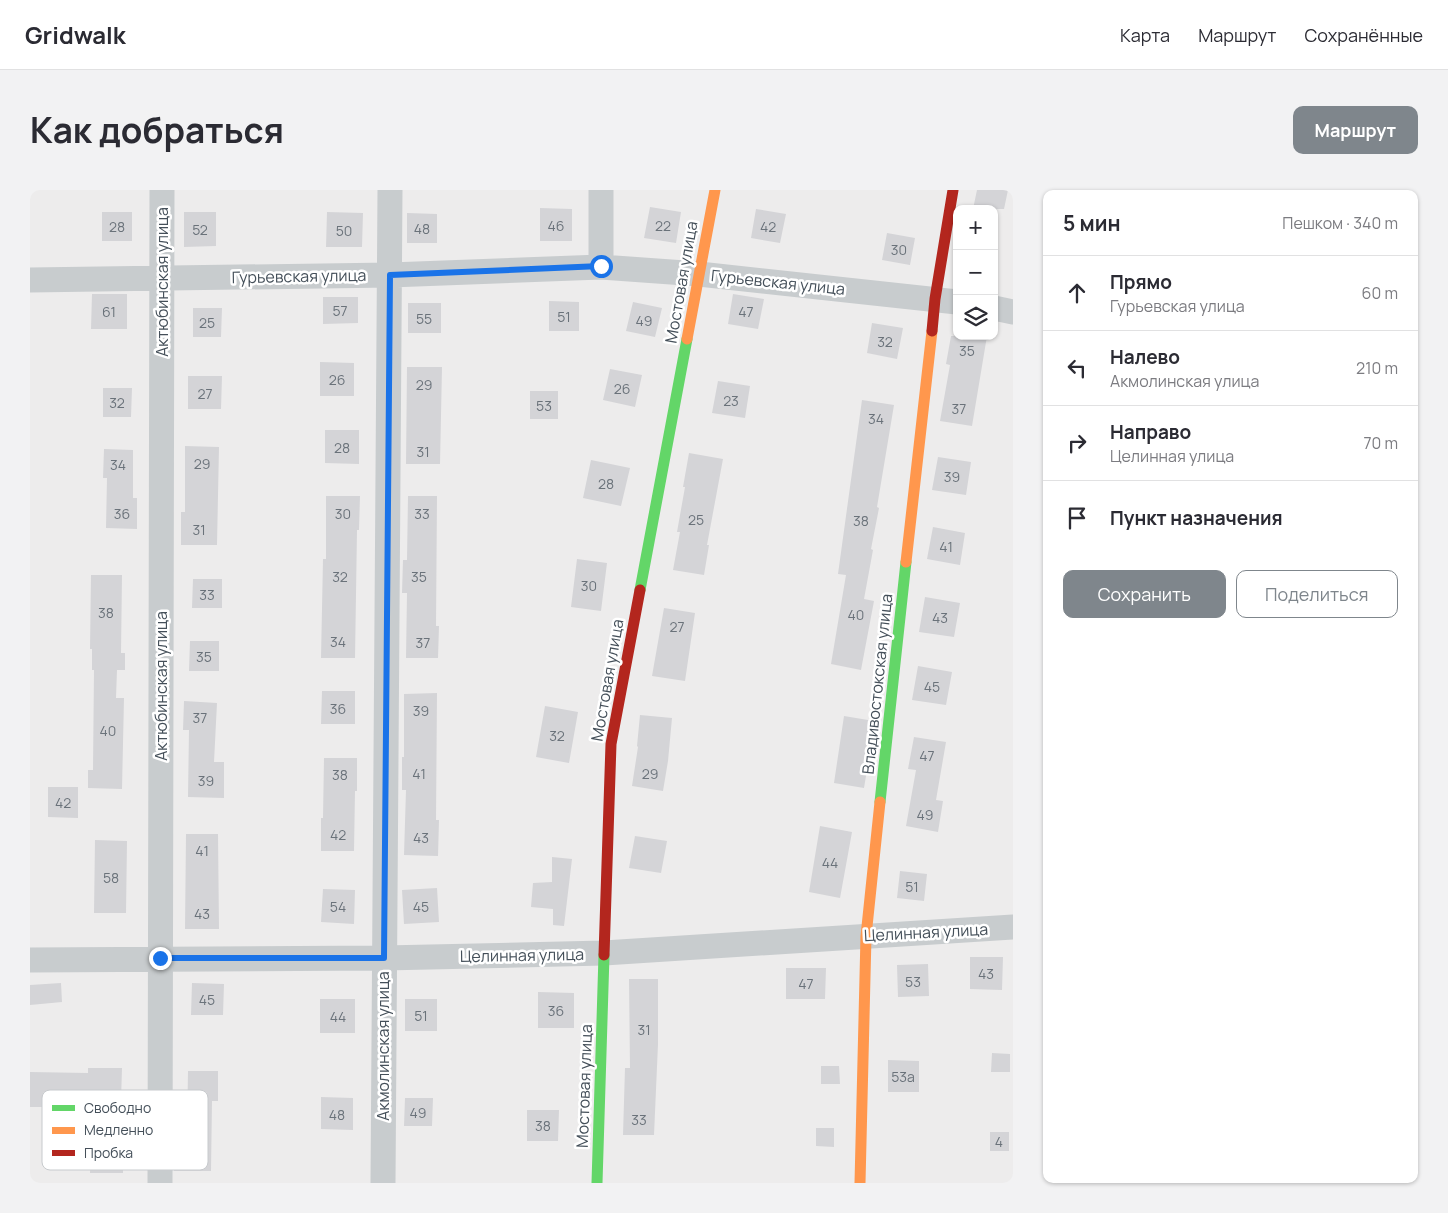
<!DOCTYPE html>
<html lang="ru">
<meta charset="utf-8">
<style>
:root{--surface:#fff;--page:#f2f2f3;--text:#2b2b33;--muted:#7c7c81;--line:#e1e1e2;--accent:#7f868c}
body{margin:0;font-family:Manrope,sans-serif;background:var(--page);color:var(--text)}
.controls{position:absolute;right:15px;top:15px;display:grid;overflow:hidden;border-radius:10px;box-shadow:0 1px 4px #0004}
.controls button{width:45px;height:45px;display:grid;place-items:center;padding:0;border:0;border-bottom:1px solid var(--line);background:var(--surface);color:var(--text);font:25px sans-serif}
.stop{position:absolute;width:15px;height:15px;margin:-11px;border:4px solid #1a73e8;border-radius:50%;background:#fff}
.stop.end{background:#1a73e8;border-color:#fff;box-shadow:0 1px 5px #0008}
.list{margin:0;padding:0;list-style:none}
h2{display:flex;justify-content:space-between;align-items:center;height:65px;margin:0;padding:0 20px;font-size:21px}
h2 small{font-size:16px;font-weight:400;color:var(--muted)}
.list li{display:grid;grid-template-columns:32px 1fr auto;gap:15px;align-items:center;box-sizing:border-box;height:75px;padding:0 20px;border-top:1px solid var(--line)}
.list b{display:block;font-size:19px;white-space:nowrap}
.list p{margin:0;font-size:16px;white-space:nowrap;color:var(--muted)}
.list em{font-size:16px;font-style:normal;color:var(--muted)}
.actions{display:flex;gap:10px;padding:15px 20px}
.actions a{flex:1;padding:11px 0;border:1px solid var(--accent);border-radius:10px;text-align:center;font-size:18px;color:var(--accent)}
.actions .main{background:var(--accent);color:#fff}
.icon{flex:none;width:28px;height:28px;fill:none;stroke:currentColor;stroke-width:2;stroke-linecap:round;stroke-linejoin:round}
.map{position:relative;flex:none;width:983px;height:993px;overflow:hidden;border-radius:10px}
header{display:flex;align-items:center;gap:30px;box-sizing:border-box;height:70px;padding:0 25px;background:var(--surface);border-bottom:1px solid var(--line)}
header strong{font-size:24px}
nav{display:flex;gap:28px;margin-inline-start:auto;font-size:18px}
.intro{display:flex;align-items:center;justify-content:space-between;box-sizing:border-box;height:120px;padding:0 30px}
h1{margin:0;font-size:35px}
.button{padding:12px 22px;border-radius:10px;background:var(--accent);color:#fff;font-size:18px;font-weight:700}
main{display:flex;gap:30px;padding:0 30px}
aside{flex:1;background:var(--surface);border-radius:10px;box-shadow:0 1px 4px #0004}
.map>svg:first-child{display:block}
.building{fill:#d4d4d7}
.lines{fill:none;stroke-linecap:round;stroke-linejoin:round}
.street{stroke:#c8ccce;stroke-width:25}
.fast{stroke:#63d668;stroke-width:11}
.slow{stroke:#ff974d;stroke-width:11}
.jam{stroke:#b3261e;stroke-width:11}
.route{stroke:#1a73e8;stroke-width:6}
.labels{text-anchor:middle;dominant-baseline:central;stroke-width:5;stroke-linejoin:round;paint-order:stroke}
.number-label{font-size:14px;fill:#6a727a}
.street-label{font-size:16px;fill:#444f59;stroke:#fff}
.key{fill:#fff;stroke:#c7cacd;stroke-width:1}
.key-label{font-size:14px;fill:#444f59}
</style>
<header>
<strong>Gridwalk</strong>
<nav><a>Карта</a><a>Маршрут</a><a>Сохранённые</a></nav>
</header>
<div class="intro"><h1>Как добраться</h1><a class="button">Маршрут</a></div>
<main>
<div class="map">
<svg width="983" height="993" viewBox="0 0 983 993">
<rect width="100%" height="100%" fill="#edecec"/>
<path class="building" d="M947,0H978L974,19H943Z
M620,17L651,22L646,53L614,48Z
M510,18L542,19V51H510Z
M726,19L756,24L750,53L721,48Z
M72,22H102V51H72Z
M154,22H186V56L154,57Z
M297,22L333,23L332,57H296Z
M377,23L407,24V53H377Z
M857,43L885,48L880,75L852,70Z
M62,104H97V139H61Z
M703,104L734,109L728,139L698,134Z
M293,107H328V133L293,134Z
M519,111L549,112V141H519Z
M603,112L632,118L625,147L596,141Z
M378,113H411V143H378Z
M163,118H192L191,147H163Z
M842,133L873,138L867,169L837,163Z
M921,146H957L942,236L910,231L920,175L916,174Z
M290,172L324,173V206H290Z
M377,177H412L410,274H376Z
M580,179L612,185L605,217L573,210Z
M158,186H192L191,219H158Z
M688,191L720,196L715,228L682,223Z
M73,198H102L101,227H73Z
M500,201H528V229H500Z
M832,210L864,215L847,317L849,318L841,359L843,360L834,409L844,411L831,480L801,474L816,385L808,384Z
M295,240H329V274L295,273Z
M155,256L189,257L187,355H151V322H155Z
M74,259L103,260V308H107V339L76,338L77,288H73Z
M659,263L693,269L677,355H679L674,385L643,380L650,342H647L655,297H653Z
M908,267L941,272L936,305L902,300Z
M561,270L600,278L591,316L553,308Z
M296,306H330L329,340H327L325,468H291L293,369H296Z
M378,306H407L406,436H409L408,468H376L377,403H372L373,370H377Z
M903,337L935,343L930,375L897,369Z
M547,369L577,373L571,421L541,417Z
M61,385H92L91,463H95V480H87L86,508H94L92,599L58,598V580H63L64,480H62V459H60Z
M163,389H192V418H162Z
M895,407L930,413L924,447L889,442Z
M634,418L665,423L655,491L622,486Z
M160,451H189V481H159Z
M888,476L922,482L916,515L882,510Z
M292,501H325V534H291Z
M407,503L406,630H409L408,666L374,665L376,600H372V567H374V504Z
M154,511L187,513L184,572H194V608L158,607L159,540H153Z
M515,516L548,522L539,573L506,567Z
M610,525L642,528L638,571L633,601L602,596L608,557L607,556Z
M814,526L844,531L840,562L834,598L804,593Z
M884,547L916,552L906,610L913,611L908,642L876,636L886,580L878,579Z
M294,568H327V601H325L324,661H291V628H293Z
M18,597H48V628L18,627Z
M790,636L822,642L810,708L779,702Z
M156,644H188L189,739H155Z
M605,646L637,651L631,683L599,678Z
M65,650L97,651L96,723H64Z
M522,667L542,669L534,736L523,735V719L501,717L503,693L522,692Z
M870,681L897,684L894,711L867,708Z
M407,698L409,732L374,734L372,700Z
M293,699L325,700L324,734L291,732Z
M940,767H973L972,800L940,799Z
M898,774L899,806L868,807L867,775Z
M756,778H796L795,809H756Z
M599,789H628V854L624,945H593L595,878H600Z
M31,793L32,812L0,815V795Z
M162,793L194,794L193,825H161Z
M508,802L544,803V838H508Z
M290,809H325V843H290Z
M375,809H407V841H375Z
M962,863L980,864V882H961Z
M858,870L889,871V902H858Z
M791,876H809L810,894H791Z
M58,878H92L91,911H29L28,917H0V882L58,883Z
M158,881H188V911H182L181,981H144V943H157Z
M291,907L323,908V940L291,939Z
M375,908H403L402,936H374Z
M497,920H529L528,951H497Z
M786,938H804V957L786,956Z
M960,942H979V961H960Z
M61,951H93V983H60Z"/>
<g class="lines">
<path class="street" d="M571,77V0
M0,90L360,85L571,77L669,84L927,112
M964,118L983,122
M0,770L354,768L574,763L983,737
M130,993L132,0
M353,993L360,0"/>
<path class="fast" d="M610,400L657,149
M850,612L876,372
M567,993L574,765"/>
<path class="slow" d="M657,149L685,0
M876,372L902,141
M830,993L836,746L850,612"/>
<path class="jam" d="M902,141L905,109L923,0
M574,765L581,554L610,400"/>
</g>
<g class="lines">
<path class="route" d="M130,768H354L360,85L571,76"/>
</g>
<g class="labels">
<g class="number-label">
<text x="526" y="35">46</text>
<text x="633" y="35">22</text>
<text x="87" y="36">28</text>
<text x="738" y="36">42</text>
<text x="392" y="38">48</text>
<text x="170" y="39">52</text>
<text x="314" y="40">50</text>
<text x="869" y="59">30</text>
<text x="310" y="120">57</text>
<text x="79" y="121">61</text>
<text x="716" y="121">47</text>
<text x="534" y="126">51</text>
<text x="394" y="128">55</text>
<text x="614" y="130">49</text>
<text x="177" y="132">25</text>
<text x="855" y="151">32</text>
<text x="937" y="160">35</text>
<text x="307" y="189">26</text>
<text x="394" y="194">29</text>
<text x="592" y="198">26</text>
<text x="175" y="203">27</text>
<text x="701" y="210">23</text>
<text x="87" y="212">32</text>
<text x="514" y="215">53</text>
<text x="929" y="218">37</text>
<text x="846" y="228">34</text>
<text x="312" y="257">28</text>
<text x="393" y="261">31</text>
<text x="172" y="273">29</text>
<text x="88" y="274">34</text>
<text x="922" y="286">39</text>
<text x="576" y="293">28</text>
<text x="92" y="323">36</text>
<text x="313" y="323">30</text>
<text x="392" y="323">33</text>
<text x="666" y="329">25</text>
<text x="831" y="330">38</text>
<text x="169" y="339">31</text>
<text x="916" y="356">41</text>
<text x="310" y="386">32</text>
<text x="389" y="386">35</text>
<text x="559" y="395">30</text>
<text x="177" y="404">33</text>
<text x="76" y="422">38</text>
<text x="826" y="424">40</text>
<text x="910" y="427">43</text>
<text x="647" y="436">27</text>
<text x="308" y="451">34</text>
<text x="393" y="452">37</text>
<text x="174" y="466">35</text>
<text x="902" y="496">45</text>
<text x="308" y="518">36</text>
<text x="391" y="520">39</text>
<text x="170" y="527">37</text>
<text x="78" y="540">40</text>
<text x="527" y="545">32</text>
<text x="897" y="565">47</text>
<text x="389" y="583">41</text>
<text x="620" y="583">29</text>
<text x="310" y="584">38</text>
<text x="176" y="590">39</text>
<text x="33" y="612">42</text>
<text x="895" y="624">49</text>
<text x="308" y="644">42</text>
<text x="391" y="647">43</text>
<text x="172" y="660">41</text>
<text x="800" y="672">44</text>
<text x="81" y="687">58</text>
<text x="882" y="696">51</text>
<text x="308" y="716">54</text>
<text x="391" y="716">45</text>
<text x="172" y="723">43</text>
<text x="956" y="783">43</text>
<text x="883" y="791">53</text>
<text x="776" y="793">47</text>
<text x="177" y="809">45</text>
<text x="526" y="820">36</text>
<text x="391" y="825">51</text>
<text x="308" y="826">44</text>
<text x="614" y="839">31</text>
<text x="873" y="886">53а</text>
<text x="388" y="922">49</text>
<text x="307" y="924">48</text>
<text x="609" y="929">33</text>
<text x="513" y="935">38</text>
<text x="969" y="951">4</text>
</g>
<g class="street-label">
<text transform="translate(269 86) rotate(-1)">Гурьевская улица</text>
<text transform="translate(132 92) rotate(-90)">Актюбинская улица</text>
<text transform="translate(651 92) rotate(-80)">Мостовая улица</text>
<text transform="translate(748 92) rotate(6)">Гурьевская улица</text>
<text transform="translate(577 490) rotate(-80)">Мостовая улица</text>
<text transform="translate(847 494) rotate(-84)">Владивостокская улица</text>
<text transform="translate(131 496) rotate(-90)">Актюбинская улица</text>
<text transform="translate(896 742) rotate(-3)">Целинная улица</text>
<text transform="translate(492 765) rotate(-1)">Целинная улица</text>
<text transform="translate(353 856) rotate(-90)">Акмолинская улица</text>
<text transform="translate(554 896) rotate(-88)">Мостовая улица</text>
</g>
</g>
<rect x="12" y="900" width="166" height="80" rx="8" class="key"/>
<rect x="22" y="915" width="23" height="6" fill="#63d668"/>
<rect x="22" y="937" width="23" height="7" fill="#ff974d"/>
<rect x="22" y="960" width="23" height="6" fill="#b3261e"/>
<g class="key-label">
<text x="54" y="923">Свободно</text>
<text x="54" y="945">Медленно</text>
<text x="54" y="968">Пробка</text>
</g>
</svg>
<div class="controls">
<button>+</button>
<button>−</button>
<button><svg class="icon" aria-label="layers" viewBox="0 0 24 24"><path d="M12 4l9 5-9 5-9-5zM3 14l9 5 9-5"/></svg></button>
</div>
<div class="stop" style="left:571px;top:76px"></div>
<div class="stop end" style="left:130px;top:768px"></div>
</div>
<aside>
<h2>5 мин<small>Пешком · 340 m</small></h2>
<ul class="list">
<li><svg class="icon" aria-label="ahead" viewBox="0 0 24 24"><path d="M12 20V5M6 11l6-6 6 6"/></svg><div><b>Прямо</b><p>Гурьевская улица</p></div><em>60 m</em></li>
<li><svg class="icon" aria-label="left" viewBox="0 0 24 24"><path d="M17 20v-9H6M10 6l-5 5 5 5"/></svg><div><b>Налево</b><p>Акмолинская улица</p></div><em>210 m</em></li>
<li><svg class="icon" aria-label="right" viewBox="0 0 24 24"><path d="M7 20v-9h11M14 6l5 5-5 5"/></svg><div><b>Направо</b><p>Целинная улица</p></div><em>70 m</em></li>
<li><svg class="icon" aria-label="arrive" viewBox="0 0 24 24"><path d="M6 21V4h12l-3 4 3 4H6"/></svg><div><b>Пункт назначения</b></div></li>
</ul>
<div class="actions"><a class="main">Сохранить</a><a>Поделиться</a></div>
</aside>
</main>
